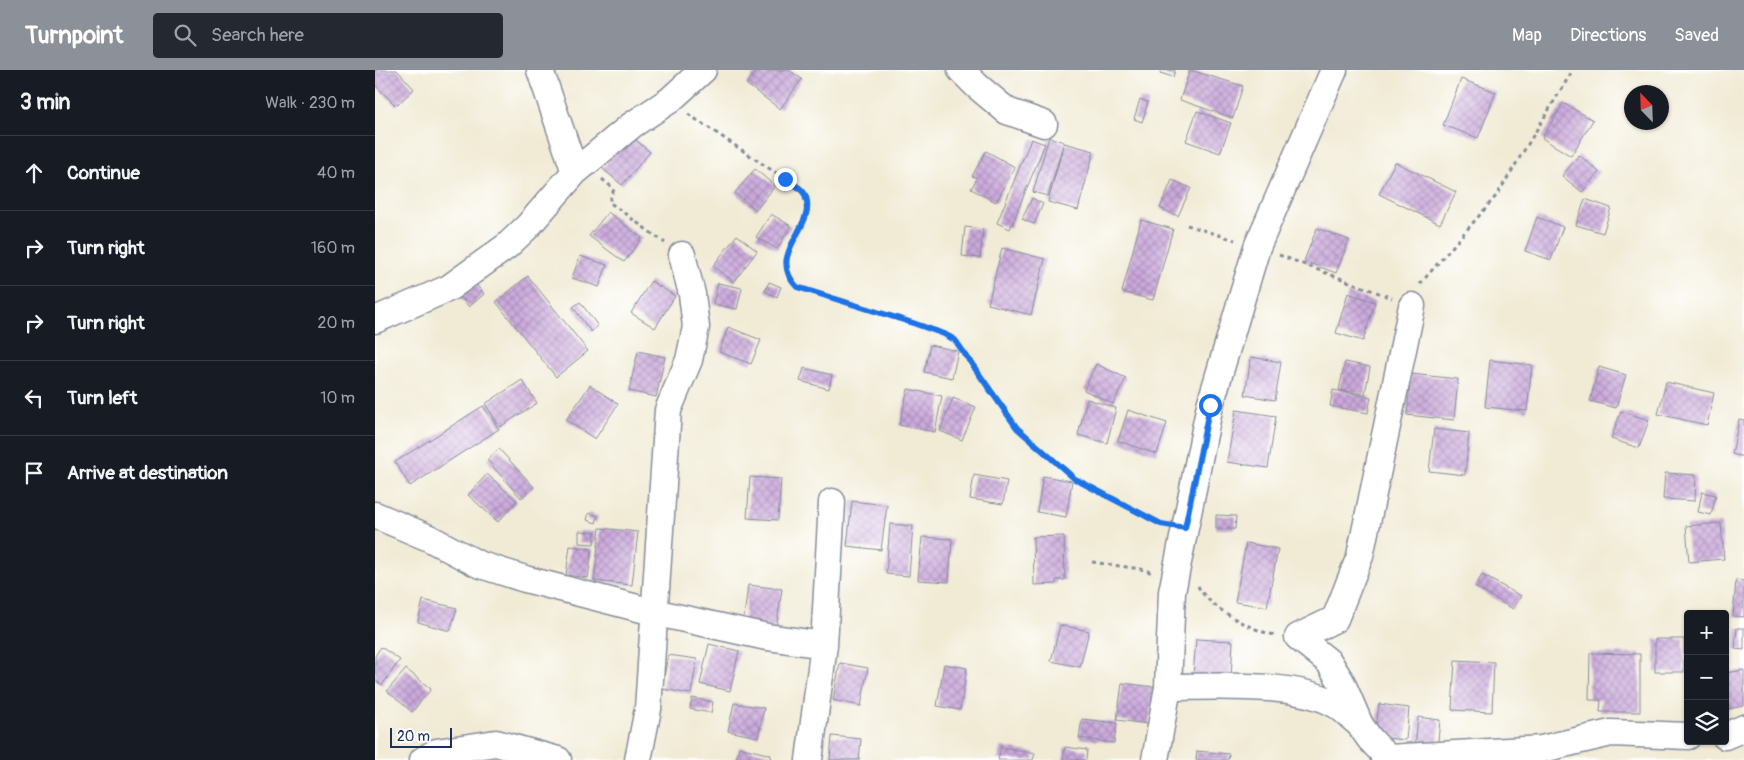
<!DOCTYPE html>
<meta charset="utf-8">
<style>
:root{--surface:#171b24;--page:#242831;--text:#f1f3f6;--muted:#9ea1a6;--line:#363941;--accent:#8c9099}
body{margin:0;font-family:Pangolin,sans-serif;background:var(--page);color:var(--text)}
.controls{position:absolute;right:15px;bottom:15px;display:grid;overflow:hidden;border-radius:5px;box-shadow:0 1px 4px #0004}
.controls button{width:45px;height:45px;display:grid;place-items:center;padding:0;border:0;border-bottom:1px solid var(--line);background:var(--surface);color:var(--text);font:25px sans-serif}
.compass{position:absolute;left:1249px;top:15px;width:45px;height:45px;border-radius:50%;background:var(--surface);box-shadow:0 1px 4px #0004;rotate:337deg}
.scale{position:absolute;left:15px;bottom:12px;width:62px;box-sizing:border-box;padding-left:5px;border:2px solid #1b2f5e;border-top:0;font-size:14px;line-height:18px;white-space:nowrap;color:#1b2f5e;-webkit-text-stroke:4px #fff;paint-order:stroke}
.stop{position:absolute;width:15px;height:15px;margin:-11px;border:4px solid #1a73e8;border-radius:50%;background:#fff}
.stop.end{background:#1a73e8;border-color:#fff;box-shadow:0 1px 5px #0008}
.list{margin:0;padding:0;list-style:none}
h2{display:flex;justify-content:space-between;align-items:center;height:65px;margin:0;padding:0 20px;font-size:21px}
h2 small{font-size:16px;font-weight:400;color:var(--muted)}
.list li{display:grid;grid-template-columns:32px 1fr auto;gap:15px;align-items:center;box-sizing:border-box;height:75px;padding:0 20px;border-top:1px solid var(--line)}
.list b{display:block;font-size:19px;white-space:nowrap}
.list em{font-size:16px;font-style:normal;color:var(--muted)}
.icon{flex:none;width:28px;height:28px;fill:none;stroke:currentColor;stroke-width:2;stroke-linecap:round;stroke-linejoin:round}
.map{position:relative;flex:none;width:1369px;height:690px;overflow:hidden}
header{display:flex;align-items:center;gap:30px;box-sizing:border-box;height:70px;padding:0 25px;background:var(--accent);color:#fff}
header strong{font-size:24px}
nav{display:flex;gap:28px;margin-inline-start:auto;font-size:18px}
.search{width:350px;height:45px;background:var(--page);display:flex;align-items:center;gap:12px;box-sizing:border-box;padding:0 18px;border-radius:5px;color:var(--muted);font-size:19px}
main{display:flex}
aside{flex:1;background:var(--surface)}
.map>svg:first-child{display:block}
.building{fill:url(#building-cross-hatch)}
.lines{fill:none;stroke-linecap:round;stroke-linejoin:round}
.minor-casing{stroke:#868d9a;stroke-width:29}
.path{stroke:#868d9a;stroke-width:3;stroke-dasharray:4 4;stroke-linecap:butt}
.minor{stroke:#fff;stroke-width:26}
.route{stroke:#1a73e8;stroke-width:6}
</style>
<header>
<strong>Turnpoint</strong>
<div class="search"><svg class="icon" aria-label="search" viewBox="0 0 24 24"><circle cx="10" cy="10" r="6"/><path d="M15 15l6 6"/></svg>Search here</div>
<nav><a>Map</a><a>Directions</a><a>Saved</a></nav>
</header>
<main>
<aside>
<h2>3 min<small>Walk · 230 m</small></h2>
<ul class="list">
<li><svg class="icon" aria-label="ahead" viewBox="0 0 24 24"><path d="M12 20V5M6 11l6-6 6 6"/></svg><div><b>Continue</b></div><em>40 m</em></li>
<li><svg class="icon" aria-label="right" viewBox="0 0 24 24"><path d="M7 20v-9h11M14 6l5 5-5 5"/></svg><div><b>Turn right</b></div><em>160 m</em></li>
<li><svg class="icon" aria-label="right" viewBox="0 0 24 24"><path d="M7 20v-9h11M14 6l5 5-5 5"/></svg><div><b>Turn right</b></div><em>20 m</em></li>
<li><svg class="icon" aria-label="left" viewBox="0 0 24 24"><path d="M17 20v-9H6M10 6l-5 5 5 5"/></svg><div><b>Turn left</b></div><em>10 m</em></li>
<li><svg class="icon" aria-label="arrive" viewBox="0 0 24 24"><path d="M6 21V4h12l-3 4 3 4H6"/></svg><div><b>Arrive at destination</b></div></li>
</ul>
</aside>
<div class="map">
<svg width="1369" height="690" viewBox="0 0 1369 690">
<defs>
<pattern id="building-cross-hatch" width="8" height="8" patternUnits="userSpaceOnUse" patternTransform="scale(1.25)"><rect width="8" height="8" fill="#cba9db"/><path d="M0 0l8 8M0 8l8-8" fill="none" stroke="#a48ab5"/></pattern>
</defs>
<rect width="100%" height="100%" fill="#fff"/>
<filter id="ink" filterUnits="userSpaceOnUse"><feTurbulence type="fractalNoise" baseFrequency=".02" numOctaves="2"/><feDisplacementMap in="SourceGraphic" scale="10" xChannelSelector="R" yChannelSelector="G"/><feConvolveMatrix kernelMatrix="1 2 1 2 8 2 1 2 1" color-interpolation-filters="sRGB"/></filter>
<filter id="wash" filterUnits="userSpaceOnUse"><feTurbulence type="fractalNoise" baseFrequency=".0096" numOctaves="4" result="noise"/><feDisplacementMap in="SourceGraphic" scale="20" xChannelSelector="R" yChannelSelector="G"/><feGaussianBlur stdDeviation="1.12" result="paint"/><feColorMatrix in="noise" values="0 0 0 0 0 0 0 0 0 0 0 0 0 0 0 0 0 1.4 0 .05"/><feComposite in="paint" operator="in"/></filter>
<g filter="url(#wash)">
<rect width="100%" height="100%" fill="#f1ebd5"/>
<g id="blocks">
<path class="building" d="M0,0H22L39,19L21,36L0,15Z
M382,0H414L427,9L405,39L371,14Z
M786,0H800L798,7L785,3Z
M815,0L868,16L858,48L805,30Z
M1086,9L1121,22L1103,68L1068,55Z
M765,29L773,32L767,52L759,49Z
M1188,33L1218,50L1196,86L1167,68Z
M822,41L856,53L845,83L811,71Z
M255,65L275,82L247,115L227,98Z
M674,67L689,72L673,126L658,122Z
M656,69L670,74L635,159L622,153Z
M689,73L719,81L703,140L673,132Z
M611,81L640,97L621,132L596,119L602,108L597,106Z
M1204,85L1224,102L1207,122L1187,106Z
M1020,92L1081,122L1065,154L1004,124Z
M380,99L400,116L381,140L360,123Z
M797,110L816,118L803,146L785,138Z
M657,128L668,134L659,154L647,149Z
M1210,129L1236,138L1228,163L1201,155Z
M233,142L267,168L249,192L214,166Z
M396,144L416,156L402,179L381,167Z
M1162,147L1188,157L1176,190L1150,181Z
M766,150L798,159L778,230L747,222Z
M590,157L608,159L605,188L587,186Z
M942,158L974,170L961,203L929,191Z
M362,165L382,181L359,212L338,196Z
M627,178L670,189L656,245L613,234Z
M205,186L232,195L224,217L197,208Z
M153,206L213,281L181,307L121,232Z
M95,207L109,224L94,237L80,220Z
M276,211L300,226L280,258L256,243Z
M394,212L406,217L402,227L390,221Z
M343,213L367,218L362,239L338,234Z
M973,223L1000,232L988,271L961,263Z
M205,232L223,256L216,262L198,237Z
M353,257L386,270L376,294L344,282Z
M555,275L583,281L577,308L549,302Z
M263,281L290,287L281,327L254,321Z
M876,287L906,292L900,330L870,325Z
M1115,290L1157,295L1152,341L1110,337Z
M970,292L995,297L990,324L964,320Z
M721,294L751,308L738,334L709,320Z
M1224,297L1251,305L1241,338L1215,331Z
M429,298L457,305L454,319L425,311Z
M1036,304L1083,309L1079,350L1032,345Z
M147,310L162,333L125,357L110,334Z
M1291,312L1339,323L1332,355L1283,344Z
M215,315L243,334L220,369L191,350Z
M533,319L567,326L560,362L524,355Z
M958,320L996,327L993,343L955,336Z
M578,328L601,337L587,370L565,361Z
M712,329L741,338L732,373L703,365Z
M108,336L124,359L35,416L20,392Z
M753,340L792,353L782,384L743,371Z
M861,340L901,346L893,398L852,392Z
M1246,341L1274,350L1264,378L1236,369Z
M1364,349L1369,350V387L1357,384Z
M1059,359L1094,363L1090,405L1054,401Z
M124,379L159,417L146,428L112,390Z
M1290,403L1321,405L1320,431L1288,429Z
M112,404L142,431L123,452L93,425Z
M599,405L632,411L628,434L595,429Z
M668,406L697,411L691,447L662,442Z
M375,407L406,409L403,450L372,448Z
M1327,422L1341,425L1336,445L1323,442Z
M477,431L512,435L506,480L472,476Z
M214,443L223,446L221,453L212,450Z
M841,445L861,446L860,459H841Z
M1346,453L1349,489L1314,492L1311,456Z
M515,454L538,456L534,506L511,504Z
M225,458L263,462L257,515L219,511Z
M204,461L220,462L219,474L204,473Z
M689,466L690,510H681V514L659,515L658,467Z
M547,467L577,469L574,512L543,510Z
M871,473L903,479L892,537L860,532Z
M195,476L217,479L213,508L191,505Z
M1107,505L1146,526L1138,539L1100,517Z
M1361,510L1369,511V547L1358,546Z
M373,515L407,519L401,559L368,555Z
M48,530L82,538L75,561L43,552Z
M685,555L714,561L705,597L676,591Z
M1362,558H1369V580L1360,579Z
M821,569L858,571L856,608L818,606Z
M1280,569H1309V602H1280Z
M334,574L364,581L355,621L325,614Z
M6,577L25,590L7,615L0,610V586Z
M1215,583L1265,584V642H1225L1226,630H1214Z
M293,585L322,589L316,624L287,619Z
M1080,590L1119,592L1117,642L1077,640Z
M465,593L493,598L486,636L458,630Z
M569,594L592,598L585,640L562,636Z
M31,599L56,619L37,642L12,621Z
M1369,600V636L1353,639L1350,603Z
M747,613L779,617L774,654L742,650Z
M317,628L338,632L336,643L315,639Z
M359,633L389,638L383,667L353,661Z
M1004,634L1034,638L1031,670L1000,667Z
M1043,647L1065,650L1062,681L1040,678Z
M707,649L742,653L739,673L704,668Z
M457,666L486,669L484,690H455Z
M364,677L396,685L395,690H361Z
M626,677L660,683L658,690H623Z
M690,677L712,680L711,690H688Z
M822,681L854,684L853,690H821Z"/>
</g>
</g>
<g filter="url(#ink)">
<use href="#blocks" fill-opacity="0" stroke="#868d9a" stroke-width="1"/>
<g class="lines">
<defs>
<path id="minor" d="M165,0L200,102
M586,0L602,16L632,41L669,54
M0,250L74,218L132,176L152,157L200,102L257,55L295,30L328,0
M0,445L54,468L103,494L150,509L278,542L392,567L449,575
M793,617C838,617 924,611 963,636C970,641 977,648 983,653
M1350,666L1369,658
M1013,688L995,669L985,655L967,613L954,592L923,567L960,549L985,486L1037,236
M48,690L61,682L121,673L183,690
M263,690L273,639L293,340L314,290L321,257L317,224L307,185
M434,690L449,575L457,432
M780,690L793,617L797,522L835,335L882,177L959,0
M1009,690L1013,688L1167,679L1236,663L1313,666"/>
</defs>
<use href="#minor" class="minor-casing"/>
<path class="path" d="M313,44L425,119C448,155 388,181 422,217L538,253L569,263L580,270L642,358L700,409L787,455
M227,109L239,119L234,132L290,173
M812,155L860,170
M904,185L1017,228
M1045,214L1122,125L1198,0
M717,492L772,500L778,505
M823,516C833,537 877,561 900,565"/>
<use href="#minor" class="minor"/>
</g>
</g>
<g class="lines" filter="url(#ink)">
<path class="route" d="M410,109C418,114 428,118 431,127C441,159 390,183 422,217L538,253L569,264L580,270L642,358L700,409L786,454L810,458L835,335"/>
</g>
</svg>
<div class="controls">
<button>+</button>
<button>−</button>
<button><svg class="icon" aria-label="layers" viewBox="0 0 24 24"><path d="M12 4l9 5-9 5-9-5zM3 14l9 5 9-5"/></svg></button>
</div>
<svg class="compass" viewBox="-18 -18 36 36"><path d="M0-13l5 13h-10z" fill="#e53935"/><path d="M0 13l5-13h-10z" fill="#9ea1a6"/></svg>
<div class="scale">20 m</div>
<div class="stop" style="left:835px;top:335px"></div>
<div class="stop end" style="left:410px;top:109px"></div>
</div>
</main>
